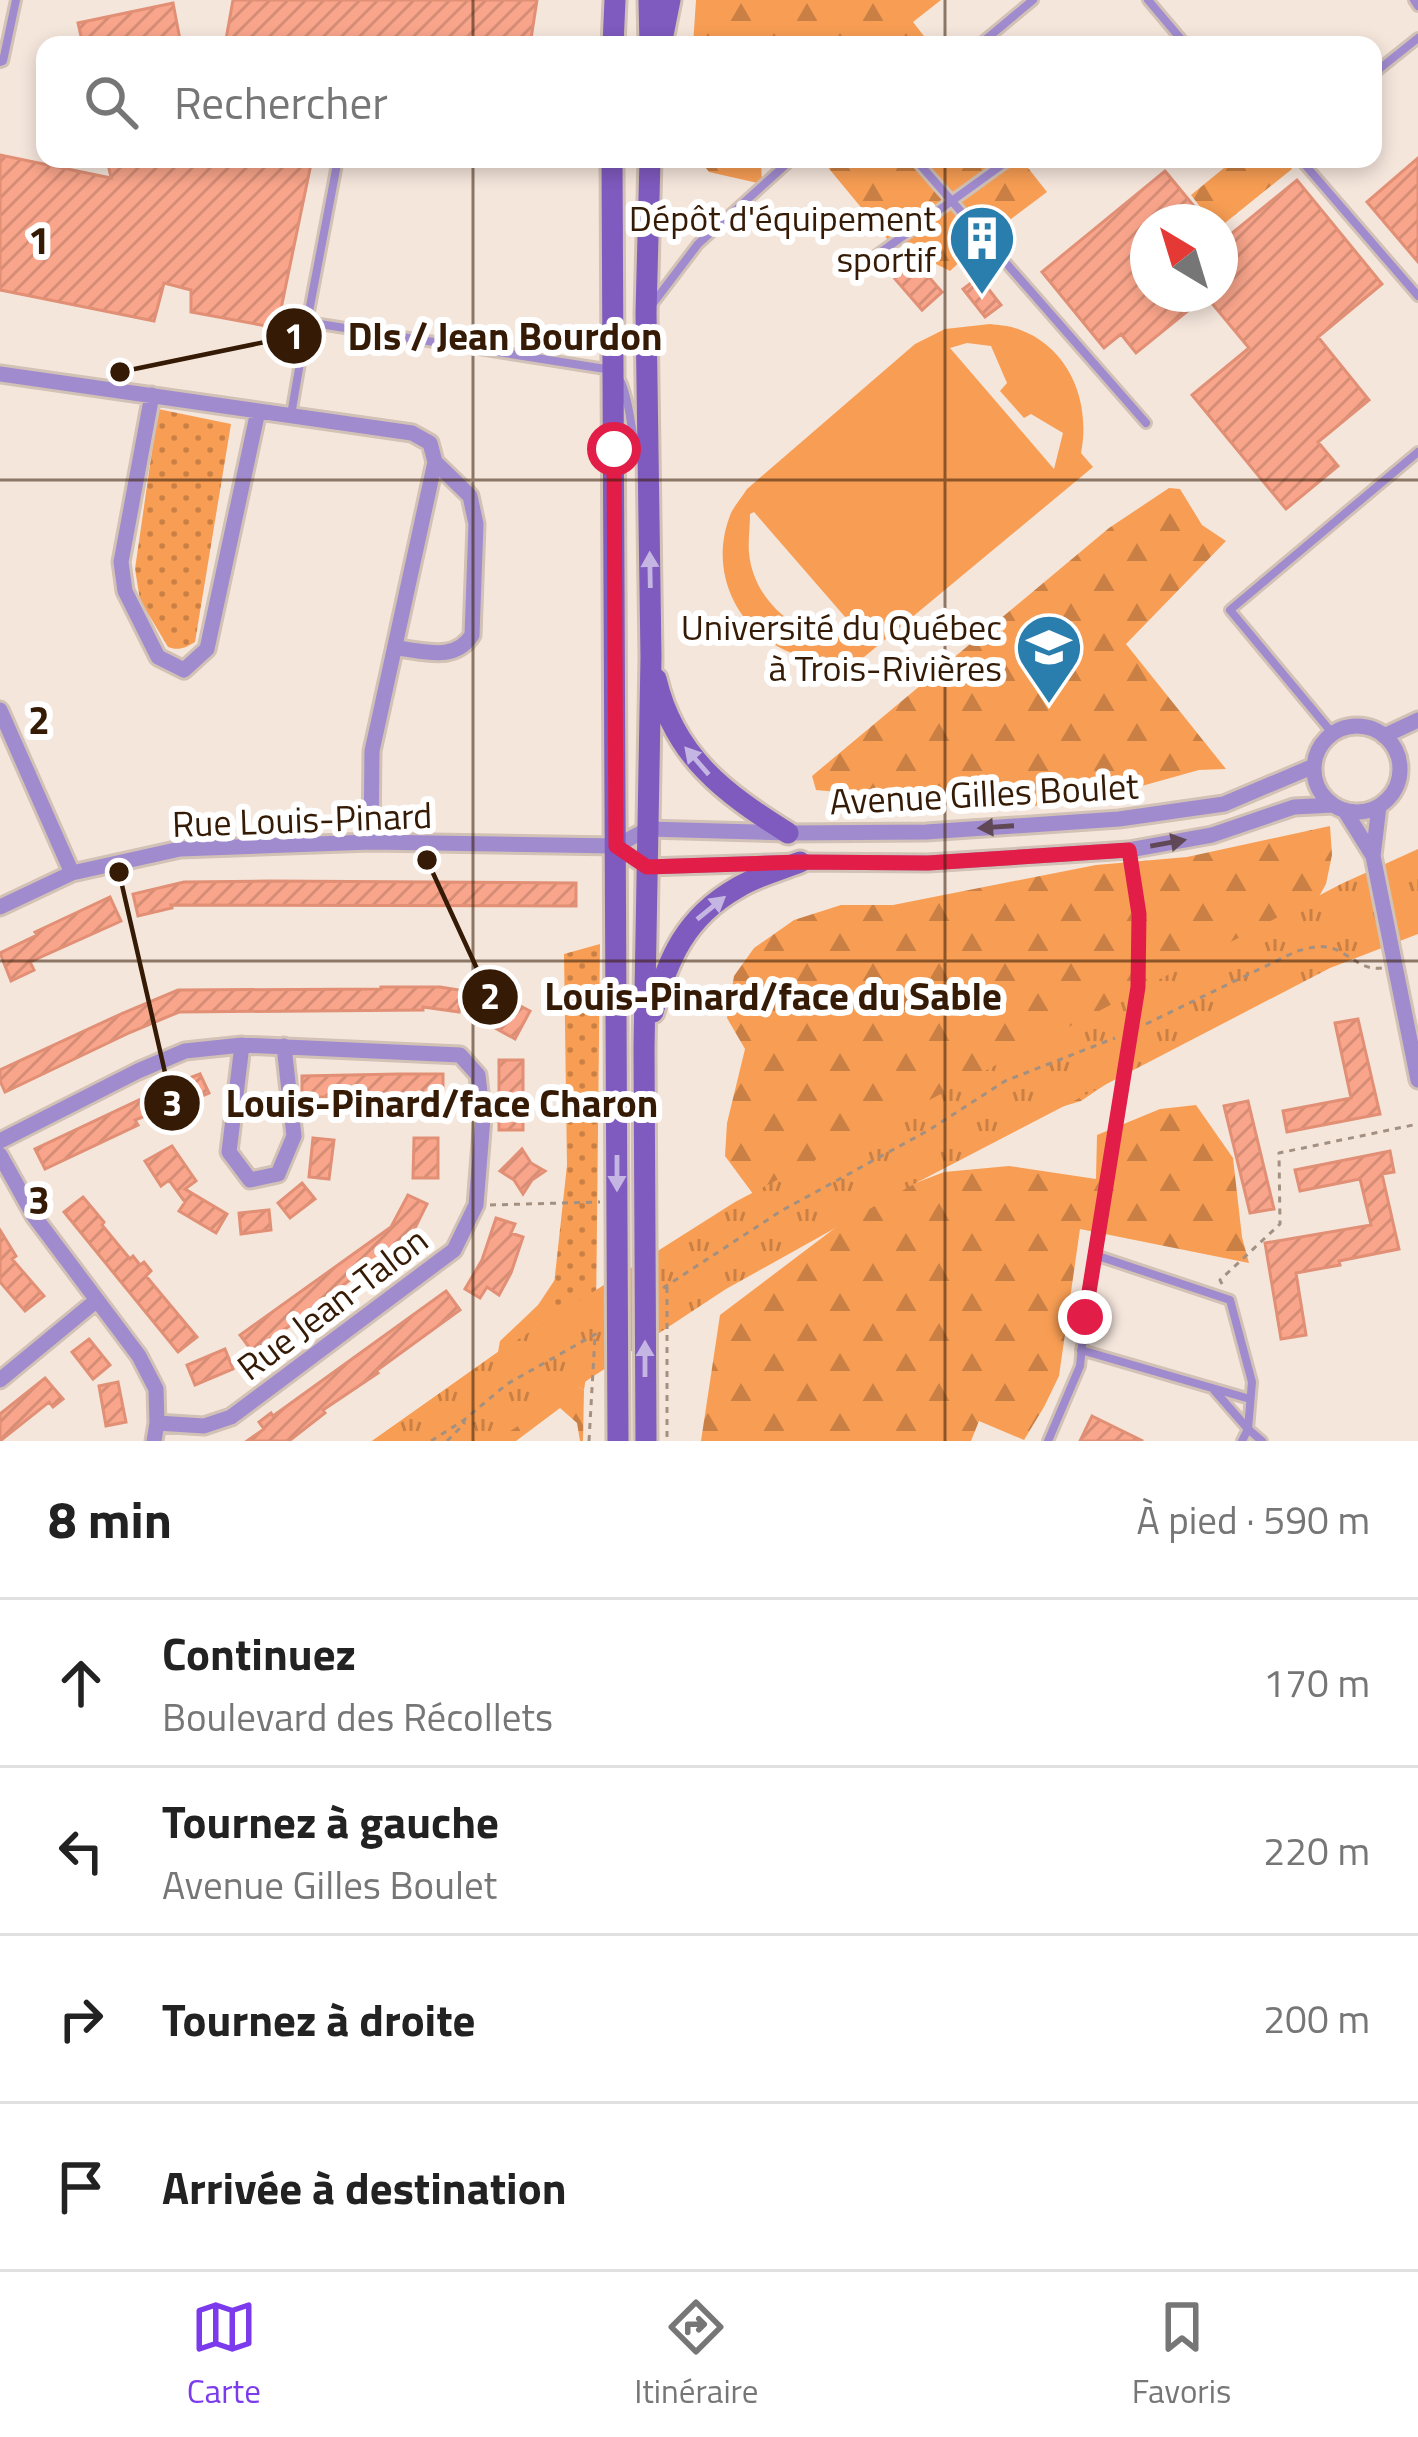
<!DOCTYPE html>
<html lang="fr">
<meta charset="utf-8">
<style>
:root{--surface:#fff;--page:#f2f2f2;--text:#222;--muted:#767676;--line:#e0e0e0;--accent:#7c3aed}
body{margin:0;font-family:"Titillium Web",sans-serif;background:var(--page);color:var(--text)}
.compass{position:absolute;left:1130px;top:204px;width:108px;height:108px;border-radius:50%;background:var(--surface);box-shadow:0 6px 18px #0003;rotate:322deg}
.stop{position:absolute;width:36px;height:36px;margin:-27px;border:9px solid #e11d48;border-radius:50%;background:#fff}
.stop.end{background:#e11d48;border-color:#fff;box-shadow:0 3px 12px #0008}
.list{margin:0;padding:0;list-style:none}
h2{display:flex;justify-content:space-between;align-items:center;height:156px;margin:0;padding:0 48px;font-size:51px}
h2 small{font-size:39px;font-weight:400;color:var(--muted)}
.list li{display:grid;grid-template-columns:78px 1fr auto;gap:36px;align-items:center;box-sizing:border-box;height:168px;padding:0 48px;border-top:3px solid var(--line)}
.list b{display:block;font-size:45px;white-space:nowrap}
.list p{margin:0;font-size:39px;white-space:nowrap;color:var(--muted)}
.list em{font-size:39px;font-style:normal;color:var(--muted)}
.icon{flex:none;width:66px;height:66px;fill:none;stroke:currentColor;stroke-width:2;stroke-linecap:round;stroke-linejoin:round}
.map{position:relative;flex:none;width:1418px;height:1441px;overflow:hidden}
.search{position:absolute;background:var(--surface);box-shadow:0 6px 18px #0003;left:36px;right:36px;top:36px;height:132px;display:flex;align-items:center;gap:30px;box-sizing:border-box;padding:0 42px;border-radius:24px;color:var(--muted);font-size:45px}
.sheet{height:828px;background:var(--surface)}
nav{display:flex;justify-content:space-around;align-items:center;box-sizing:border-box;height:168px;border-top:3px solid var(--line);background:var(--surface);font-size:33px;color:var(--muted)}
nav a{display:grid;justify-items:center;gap:6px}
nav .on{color:var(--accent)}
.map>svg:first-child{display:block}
.grass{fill:url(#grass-dots)}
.forest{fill:url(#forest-firs)}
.park{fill:url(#park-tufts)}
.garden{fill:#f89e54;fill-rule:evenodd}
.building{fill:url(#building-hatch);stroke:#e18f75;stroke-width:3}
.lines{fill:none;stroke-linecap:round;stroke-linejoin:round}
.lane-casing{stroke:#d2c1b5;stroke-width:14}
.street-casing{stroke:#d2c1b5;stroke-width:21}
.secondary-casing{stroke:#d2c1b5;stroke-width:27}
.path{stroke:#a39081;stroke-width:3;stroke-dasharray:6 6;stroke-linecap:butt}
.lane{stroke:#a18bcf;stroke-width:8}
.street{stroke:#a18bcf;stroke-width:15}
.secondary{stroke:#7f5abf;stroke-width:21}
.oneway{fill:#c5b5e2}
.oneway2{fill:#604856}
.route{stroke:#e11d48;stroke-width:15}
.grid{fill:none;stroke:#351b05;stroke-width:3;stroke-opacity:0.55}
.labels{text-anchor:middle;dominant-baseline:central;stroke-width:12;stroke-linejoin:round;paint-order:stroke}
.poi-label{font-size:36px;fill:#351b05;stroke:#fff;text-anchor:end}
.street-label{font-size:36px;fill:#351b05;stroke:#fff}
.grid-label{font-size:39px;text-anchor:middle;font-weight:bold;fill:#351b05;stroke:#fff;stroke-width:12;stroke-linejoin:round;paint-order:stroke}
.leader{fill:none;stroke:#351b05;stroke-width:4.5}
.callout-dot{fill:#351b05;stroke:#fff;stroke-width:4.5}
.mark-label{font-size:36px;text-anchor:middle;font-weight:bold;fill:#fff}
.callout-label{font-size:39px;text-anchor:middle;font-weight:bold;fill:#351b05;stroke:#fff;stroke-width:12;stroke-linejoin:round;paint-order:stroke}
</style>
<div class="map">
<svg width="1418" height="1441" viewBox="0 0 1418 1441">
<defs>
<pattern id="grass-dots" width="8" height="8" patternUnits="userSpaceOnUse" patternTransform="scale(3)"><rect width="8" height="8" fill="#f89e54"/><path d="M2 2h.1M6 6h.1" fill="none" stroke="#ca8044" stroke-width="1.8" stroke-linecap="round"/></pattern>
<pattern id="forest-firs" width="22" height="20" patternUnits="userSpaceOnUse" patternTransform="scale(3)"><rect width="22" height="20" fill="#f89e54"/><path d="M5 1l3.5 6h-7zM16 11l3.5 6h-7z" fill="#ca8044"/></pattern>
<pattern id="park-tufts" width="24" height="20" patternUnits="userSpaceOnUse" patternTransform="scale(3)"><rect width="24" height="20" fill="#f89e54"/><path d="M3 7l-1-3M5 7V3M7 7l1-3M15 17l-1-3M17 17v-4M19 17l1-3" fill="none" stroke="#ca8044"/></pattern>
<pattern id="building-hatch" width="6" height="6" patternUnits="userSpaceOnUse" patternTransform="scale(3)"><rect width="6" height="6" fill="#f9a58b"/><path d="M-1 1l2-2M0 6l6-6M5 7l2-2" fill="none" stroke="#d68d76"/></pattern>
</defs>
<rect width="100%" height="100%" fill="#f5e6dc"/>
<path class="grass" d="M158,409L231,424L195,642C185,648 179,651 168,647L140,600L135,569Z
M600,944L596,1316L584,1390L558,1376L547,1349L567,1165L564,954Z"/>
<path class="forest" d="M696,0H941L913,22L931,45H693Z
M699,159H761L762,184L709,172Z
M821,159H1021L1047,192L987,237L950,271L888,240Z
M1235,159H1284L1292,169L1220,227V222H1212L1191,195Z
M1169,488L1180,489L1202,525L1226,541L1126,644L1226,769L1199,770L1131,789L1017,809L816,790L812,776L1109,528Z
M1330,826L1332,855L1326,884L1304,923L1143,1059L1081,1101L756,1198L725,1156L727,1123L745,1049L727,1018L734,976L754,948L794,920L841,905H893L1096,865L1187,857Z
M1196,1105L1233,1158L1242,1237L1249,1263L1080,1229L1059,1376L1044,1407L1024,1440L979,1421L971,1441H701L720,1315L872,1200L944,1172L1009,1166L1096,1179L1097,1135L1160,1109Z
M556,1278L547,1349L558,1376L584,1390L583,1441H580L577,1423L560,1408L516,1441H372L498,1352L500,1341L538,1305Z"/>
<path class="park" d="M1418,849V934L1330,968L916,1183L726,1289L495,1441H372L498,1352L735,1202L1341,884Z"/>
<path class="garden" d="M990,324C999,325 1010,326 1018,329C1070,347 1091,403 1081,453L1093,467L834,682L823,670L832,660C756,661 701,586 731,513C735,505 742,497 747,489L915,344L945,329ZM967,343L991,346L1007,383L1000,391L1024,418L1031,414L1063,433L1054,469L950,348ZM754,512L859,633V635C808,647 754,606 749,553C748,541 750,527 750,514Z"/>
<path class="building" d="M233,0H537L530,45H225Z
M173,3L181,45H83L78,23Z
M0,155L111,178L107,159H312L277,328L191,312V290L164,283L154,321L0,290Z
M1418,158V262L1367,202Z
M1165,171L1207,222H1148V294H1220V243L1297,180L1382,284L1318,337L1369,400L1318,442L1338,466L1286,509L1192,395L1249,348L1206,296L1136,353L1121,334L1104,348L1042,272Z
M915,261L942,292L922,310L895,279Z
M979,277L1001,305L985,317L963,289Z
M270,881L576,883V906L171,905L172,908L138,916L133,894L184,882Z
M110,897L121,921L30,962L34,970L11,981L0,953L37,935L35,932Z
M475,985L487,1000L492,991L530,1011L515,1039L459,1008V1012L423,1007V1010L179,1012L131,1032L5,1092L0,1081V1070L123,1013L178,990L381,989V987H440L465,991Z
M1358,1019L1380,1114L1287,1132L1283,1111L1351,1098L1335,1023Z
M499,1060H523V1130H499Z
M200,1074L209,1093L164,1113L162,1109L135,1120L138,1125L45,1169L35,1149L171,1085Z
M399,1074H443V1097H302V1076Z
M1248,1101L1274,1209L1250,1213L1224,1106Z
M313,1138L334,1140L329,1179L309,1177Z
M414,1138H438V1178H413Z
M172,1146L196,1181L185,1189L227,1214L216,1233L179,1211L185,1202L169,1180L161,1186L145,1161Z
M522,1149L531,1163L545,1171L532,1180L523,1194L514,1180L500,1171Z
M1390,1151L1394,1172L1382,1174L1399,1249L1339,1261L1340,1265L1296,1273L1306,1335L1281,1339L1265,1243L1371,1225L1360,1179L1300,1191L1295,1170Z
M302,1183L315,1199L290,1218L278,1203Z
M408,1195L427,1204L407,1244L371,1270L368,1266L294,1323L252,1351L240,1335L391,1227Z
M83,1197L104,1222L102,1225L130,1259L133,1256L140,1265L144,1262L151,1271L146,1276L197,1337L178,1352L64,1212Z
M269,1210L271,1230L241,1234L239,1213Z
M496,1218L515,1224L511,1233L523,1237L511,1273L499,1295L487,1287L480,1298L465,1289L482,1260Z
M0,1230L16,1256L12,1259L44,1296L25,1311L0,1282Z
M446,1291L460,1310L376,1371L378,1373L323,1410L325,1413L289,1441H247L264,1429L259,1422L271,1413L273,1416Z
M89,1339L110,1365L93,1379L72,1352Z
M225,1349L233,1369L195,1385L187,1365Z
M45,1378L63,1399L53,1407L49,1402L0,1441V1414Z
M118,1382L126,1422L106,1426L99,1386Z
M1092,1416L1143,1441H1080Z"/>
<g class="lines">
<defs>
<path id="lane" d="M1148,0L1186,45
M1414,0L1418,6
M979,45L1033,0
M0,62L3,61L16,0
M1373,74L1418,38
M915,159L1146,423
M1300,159L1418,296
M874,257L1010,159
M654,302L698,244L792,159
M307,322L338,159
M621,382C632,407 630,435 639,460
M291,415L307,322L612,370
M1333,734L1230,610L1418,452
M1095,1255L1230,1300L1252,1382L1248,1429L1262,1441
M1081,1350L1250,1399
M1214,1390L1248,1429L1242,1441
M1048,1441L1080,1366L1085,1317L1138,987L1139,913L1129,852"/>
<path id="street" d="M0,374L412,433L430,443L435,462L372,751L371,842
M152,395L121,562L125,591L158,657L184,670L207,649L258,411
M397,648C425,651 455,662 472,635L476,524L470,496L435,462
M0,710L72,873
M1314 769a43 43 0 1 1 86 0a43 43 0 1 1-86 0Z
M1384,736L1418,720
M1345,811L1373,856L1379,806
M616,846L647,867L800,862L928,863L1129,850L1212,835L1294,807L1333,805
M1373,856L1418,1080
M0,907L72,873L180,849L371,842L616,846L648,829L788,833L926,832L1119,819L1224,804L1314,766
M242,1045L229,1152L250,1180L278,1174L294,1136L284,1046
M0,1141L138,1071L185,1051L242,1045L460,1055L478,1075L483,1118L476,1205L454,1250L231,1417L204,1426L157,1423
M0,1155L34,1216L139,1356L156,1389L157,1423L154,1441
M0,1380L97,1300"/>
<path id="secondary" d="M649,0L650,45
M613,45L615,0
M661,45L670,0
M612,159L618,1441
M656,679C674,756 724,793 788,833
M653,1012C668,958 686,917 737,888C756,876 780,870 800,862
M646,1441L644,1048L651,657L646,313L650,159"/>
</defs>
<use href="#lane" class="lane-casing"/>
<use href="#street" class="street-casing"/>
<use href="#secondary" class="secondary-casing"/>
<path class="path" d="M1146,1024L1297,951C1307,949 1317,945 1327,947C1349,951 1359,971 1382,968
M490,1205L600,1202
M1222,1284L1220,1280L1280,1224L1279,1153L1418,1124
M667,1287V1441
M663,1288L781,1211L929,1130L1005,1081L1115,1038
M431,1441L464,1420L507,1384L601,1331
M447,1441L464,1424V1420
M589,1441L595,1336"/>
<use href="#lane" class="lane"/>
<use href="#street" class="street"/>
<use href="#secondary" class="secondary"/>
</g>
<defs><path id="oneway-solid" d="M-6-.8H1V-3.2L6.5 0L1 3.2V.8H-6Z" transform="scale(3)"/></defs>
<g class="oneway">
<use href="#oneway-solid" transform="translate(650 570) rotate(-91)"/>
<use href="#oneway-solid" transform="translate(697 761) rotate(-131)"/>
<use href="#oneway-solid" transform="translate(711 908) rotate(-39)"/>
<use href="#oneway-solid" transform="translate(617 1173) rotate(90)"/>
<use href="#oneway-solid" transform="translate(645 1359) rotate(-90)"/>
</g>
<g class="oneway2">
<use href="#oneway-solid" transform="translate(996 827) rotate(176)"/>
<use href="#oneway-solid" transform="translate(1168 843) rotate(-10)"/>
</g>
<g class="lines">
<path class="route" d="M614,449L616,846L647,867L800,862L928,863L1129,850L1139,914L1138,987L1085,1317"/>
</g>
<path class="grid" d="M473,0V45M945,0V45M473,159V1441M945,159V1441M0,480H1418M0,961H1418"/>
<defs>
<symbol id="building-pin" viewBox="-11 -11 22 30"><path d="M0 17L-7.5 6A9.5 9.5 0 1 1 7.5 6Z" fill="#2a7eae" stroke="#fff"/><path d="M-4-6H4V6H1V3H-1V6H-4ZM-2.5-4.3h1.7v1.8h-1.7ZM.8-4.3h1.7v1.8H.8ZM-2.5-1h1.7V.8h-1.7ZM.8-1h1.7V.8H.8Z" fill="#fff"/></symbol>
<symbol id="university-pin" viewBox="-11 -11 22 30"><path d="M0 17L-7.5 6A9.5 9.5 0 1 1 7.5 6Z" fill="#2a7eae" stroke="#fff"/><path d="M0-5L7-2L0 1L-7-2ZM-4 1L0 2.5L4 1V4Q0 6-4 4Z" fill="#fff"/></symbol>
</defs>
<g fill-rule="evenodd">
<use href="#building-pin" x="944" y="200" width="76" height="104"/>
<use href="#university-pin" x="1011" y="609" width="76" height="104"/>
</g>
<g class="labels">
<g class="poi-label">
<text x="936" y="217">Dépôt d'équipement<tspan x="936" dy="41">sportif</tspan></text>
<text x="1002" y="626">Université du Québec<tspan x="1002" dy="41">à Trois-Rivières</tspan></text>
</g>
<g class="street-label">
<text transform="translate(984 793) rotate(-3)">Avenue Gilles Boulet</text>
<text transform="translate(302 819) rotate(-2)">Rue Louis-Pinard</text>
<text transform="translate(332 1303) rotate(-37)">Rue Jean-Talon</text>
</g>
</g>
<g class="grid-label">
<text x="39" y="254">1</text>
<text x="39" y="734">2</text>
<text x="39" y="1214">3</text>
</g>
<path class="leader" d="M120 372L294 336M427 860L490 997M119 872L172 1103"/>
<g class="callout-dot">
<circle cx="120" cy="372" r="12"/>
<circle cx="427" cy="860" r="12"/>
<circle cx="119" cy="872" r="12"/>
<circle cx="294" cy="336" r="30"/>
<circle cx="490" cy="997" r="30"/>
<circle cx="172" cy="1103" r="30"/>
</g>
<g class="mark-label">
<text x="294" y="349">1</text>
<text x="490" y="1009">2</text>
<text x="172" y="1116">3</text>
</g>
<g class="callout-label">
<text x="505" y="350">Dls / Jean Bourdon</text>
<text x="773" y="1010">Louis-Pinard/face du Sable</text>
<text x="442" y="1117">Louis-Pinard/face Charon</text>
</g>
</svg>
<svg class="compass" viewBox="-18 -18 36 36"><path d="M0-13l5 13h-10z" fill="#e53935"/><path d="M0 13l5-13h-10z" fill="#767676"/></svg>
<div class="stop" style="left:614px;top:449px"></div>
<div class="stop end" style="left:1085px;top:1317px"></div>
<div class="search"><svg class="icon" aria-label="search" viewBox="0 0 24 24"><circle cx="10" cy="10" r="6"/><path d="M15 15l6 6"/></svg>Rechercher</div>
</div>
<section class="sheet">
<h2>8 min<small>À pied · 590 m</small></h2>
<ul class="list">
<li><svg class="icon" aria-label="ahead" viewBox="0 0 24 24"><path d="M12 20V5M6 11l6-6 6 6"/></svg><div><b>Continuez</b><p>Boulevard des Récollets</p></div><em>170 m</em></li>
<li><svg class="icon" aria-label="left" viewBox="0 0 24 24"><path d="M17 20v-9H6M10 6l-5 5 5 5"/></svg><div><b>Tournez à gauche</b><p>Avenue Gilles Boulet</p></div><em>220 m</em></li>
<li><svg class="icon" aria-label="right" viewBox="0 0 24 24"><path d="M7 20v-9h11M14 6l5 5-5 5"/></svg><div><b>Tournez à droite</b></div><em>200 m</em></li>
<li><svg class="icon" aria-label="arrive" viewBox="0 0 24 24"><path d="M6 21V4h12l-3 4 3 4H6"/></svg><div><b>Arrivée à destination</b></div></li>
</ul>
</section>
<nav>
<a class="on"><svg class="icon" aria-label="map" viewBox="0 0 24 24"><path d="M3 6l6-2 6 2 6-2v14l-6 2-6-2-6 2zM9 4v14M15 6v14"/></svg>Carte</a>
<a><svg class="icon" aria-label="directions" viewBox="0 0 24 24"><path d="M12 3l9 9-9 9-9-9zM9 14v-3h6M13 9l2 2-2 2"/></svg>Itinéraire</a>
<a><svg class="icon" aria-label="saved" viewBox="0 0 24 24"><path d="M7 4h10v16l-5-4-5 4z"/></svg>Favoris</a>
</nav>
